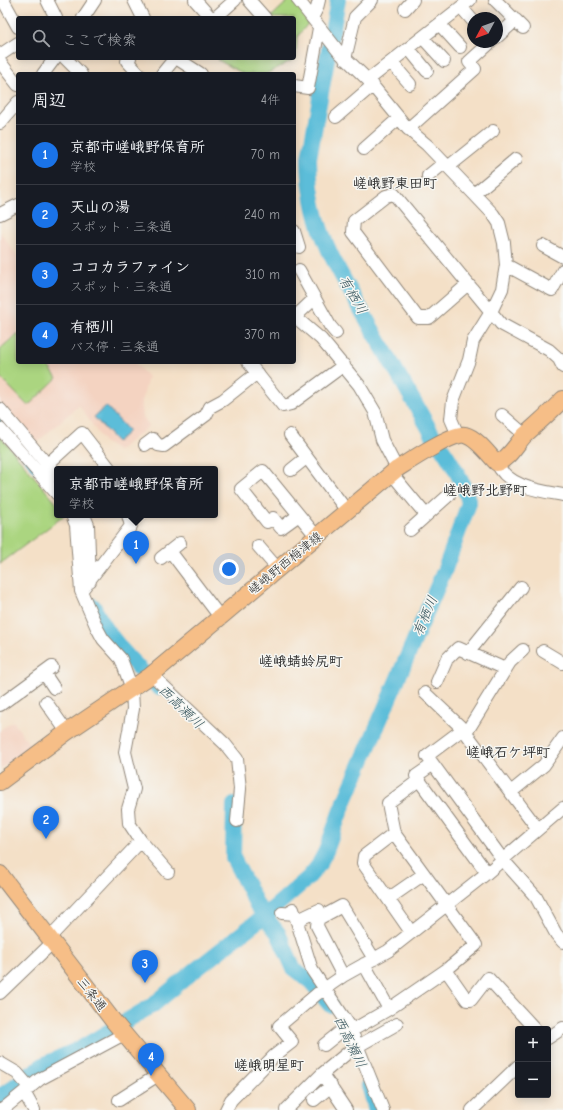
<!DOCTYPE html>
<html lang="ja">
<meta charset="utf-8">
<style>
:root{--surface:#171b24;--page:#242831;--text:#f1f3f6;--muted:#9ea1a6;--line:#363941;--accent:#1a73e8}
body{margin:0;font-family:"Comic Neue","Klee One",sans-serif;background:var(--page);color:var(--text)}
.controls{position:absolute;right:12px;bottom:12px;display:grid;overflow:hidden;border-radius:4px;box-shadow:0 2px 10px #0003}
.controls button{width:36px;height:36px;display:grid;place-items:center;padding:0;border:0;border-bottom:1px solid var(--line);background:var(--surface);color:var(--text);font:20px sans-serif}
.compass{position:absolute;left:467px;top:12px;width:36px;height:36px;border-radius:50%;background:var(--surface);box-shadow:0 2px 10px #0003;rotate:229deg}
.you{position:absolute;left:229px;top:569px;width:14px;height:14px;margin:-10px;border:3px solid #fff;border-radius:50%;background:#1a73e8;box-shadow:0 0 0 6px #1a73e833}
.badge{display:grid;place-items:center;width:26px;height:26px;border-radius:50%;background:var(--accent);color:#fff;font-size:13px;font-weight:700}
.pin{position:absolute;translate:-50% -33px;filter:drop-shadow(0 1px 2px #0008)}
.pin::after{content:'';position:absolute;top:21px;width:14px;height:12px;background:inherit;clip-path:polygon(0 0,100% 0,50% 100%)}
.popup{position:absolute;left:54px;top:466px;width:164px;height:52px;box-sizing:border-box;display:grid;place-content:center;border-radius:4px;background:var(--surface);filter:drop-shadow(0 1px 3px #0005);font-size:13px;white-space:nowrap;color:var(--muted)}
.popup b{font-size:15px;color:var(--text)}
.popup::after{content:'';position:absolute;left:50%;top:100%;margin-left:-8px;border:8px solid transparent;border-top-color:var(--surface)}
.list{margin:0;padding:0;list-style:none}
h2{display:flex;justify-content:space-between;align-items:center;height:52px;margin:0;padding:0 16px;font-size:17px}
h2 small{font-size:13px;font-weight:400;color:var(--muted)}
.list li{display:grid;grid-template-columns:26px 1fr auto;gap:12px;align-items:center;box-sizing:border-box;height:60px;padding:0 16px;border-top:1px solid var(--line)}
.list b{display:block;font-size:15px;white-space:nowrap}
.list p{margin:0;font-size:13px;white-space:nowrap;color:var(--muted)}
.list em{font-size:13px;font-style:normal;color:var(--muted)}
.icon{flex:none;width:22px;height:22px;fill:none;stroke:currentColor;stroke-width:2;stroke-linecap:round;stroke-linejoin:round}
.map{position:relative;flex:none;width:563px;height:1110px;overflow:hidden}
.search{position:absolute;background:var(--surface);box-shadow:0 2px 10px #0003;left:16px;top:16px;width:280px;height:44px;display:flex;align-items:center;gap:10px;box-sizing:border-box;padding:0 14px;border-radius:4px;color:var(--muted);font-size:15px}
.panel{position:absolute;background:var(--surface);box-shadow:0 2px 10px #0003;left:16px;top:72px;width:280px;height:292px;border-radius:4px}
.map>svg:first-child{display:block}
.built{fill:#f4d3c1}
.green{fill:#abd580;stroke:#6b8056}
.water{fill:#5bbdd9;stroke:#437482}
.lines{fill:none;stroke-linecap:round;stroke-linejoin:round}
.river{stroke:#5bbdd9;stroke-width:16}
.minor-casing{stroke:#908679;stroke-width:14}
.major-casing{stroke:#908679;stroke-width:18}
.minor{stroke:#fff;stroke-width:12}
.major{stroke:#f6be87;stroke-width:16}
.labels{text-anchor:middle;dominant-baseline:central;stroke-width:3;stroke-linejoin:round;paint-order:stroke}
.street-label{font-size:13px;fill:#2b2b2b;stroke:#f6f6f2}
.neighbourhood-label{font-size:14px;font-weight:bold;fill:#2b2b2b;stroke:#f6f6f2}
.water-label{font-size:14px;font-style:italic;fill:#39575f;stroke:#f6f6f2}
</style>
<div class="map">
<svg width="563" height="1110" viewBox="0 0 563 1110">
<rect width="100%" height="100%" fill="#f6f6f2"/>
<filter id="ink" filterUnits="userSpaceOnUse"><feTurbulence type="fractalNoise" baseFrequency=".025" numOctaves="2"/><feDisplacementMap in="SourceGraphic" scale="8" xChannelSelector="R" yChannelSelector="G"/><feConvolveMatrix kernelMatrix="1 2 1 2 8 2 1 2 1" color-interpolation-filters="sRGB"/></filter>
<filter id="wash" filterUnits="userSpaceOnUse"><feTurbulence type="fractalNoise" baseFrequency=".012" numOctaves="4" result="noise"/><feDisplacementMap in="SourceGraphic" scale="16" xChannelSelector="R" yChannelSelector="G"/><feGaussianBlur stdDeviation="0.9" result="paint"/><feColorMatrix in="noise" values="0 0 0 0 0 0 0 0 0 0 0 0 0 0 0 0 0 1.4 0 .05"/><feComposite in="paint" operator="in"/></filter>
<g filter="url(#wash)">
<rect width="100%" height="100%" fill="#f4e0c7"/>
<path class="built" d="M0,232L18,257V362H134L148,377L141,405L143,417L149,426L118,451L104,442L79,405L35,444L0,405Z
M13,721L31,747L0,769V730Z"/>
<path class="green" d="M289,0H294L310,21L297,37L296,58L266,74H244L218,60L221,58H294V18H270Z
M18,333V362H45L57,378L28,406L0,377V349Z
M0,436L57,504V515H65L0,564Z"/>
<path class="water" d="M106,406L129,431L117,442L94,417Z"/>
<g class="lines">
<path class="river" d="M0,419L48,476
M93,606C108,638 132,662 158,687
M234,805L233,858L258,907
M270,923L278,933L294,969L311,982L330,1005
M369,1085L376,1110
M0,1097L43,1065L81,1048L153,1005L184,979L269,912L308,878L318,866L326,851L341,810L445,569L469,503C463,479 449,457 434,437C413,401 393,365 372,329C338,268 310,232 309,158L338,0"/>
</g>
</g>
<g filter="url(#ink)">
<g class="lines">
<defs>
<path id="minor" d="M3,0L18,27
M47,0L56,18
M134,0L143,18
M195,0L211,18
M249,0L265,18
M298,0L339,52L368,80L408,129L427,145L474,194L493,214L499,223L504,243L506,265L502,289L491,312L473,341L469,360L453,401L451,419L458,435
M495,0L523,28
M461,7L473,21
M405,9L413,0
M83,18L95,0
M215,18L235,0
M312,18L317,8L319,0
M440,25L460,47
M497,37L516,20
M423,38L444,61
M409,49L427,71
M0,55L18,43
M65,58L81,74
M130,58L127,61L139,74
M176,58L201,74
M345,59L355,17L372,0
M0,62L18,85
M392,63L410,84
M43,74L55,58
M162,74L175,58
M368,80L470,0
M294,86L308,88L319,28
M336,117L373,85
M0,123L18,102
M408,129L475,69L469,62L491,42
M364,149L399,118
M448,167L493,131
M428,176L444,163
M474,194L516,159
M0,214L18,205
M294,231L299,247
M543,246L563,257
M506,265L552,290L563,270
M299,270L330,326L336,333
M468,284L429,318H418L353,232L354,221L386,196L394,194L501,324L549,350L559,359L563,367
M294,316L321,339L359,385L375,412L382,440L397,469
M295,317L314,299
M248,362L283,406L291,404L344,365
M0,409L57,476
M502,415L525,435
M0,429L57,494
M290,435L347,511
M145,445L153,439L158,445L164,446L206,415L210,407L223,400L257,373
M497,463C507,487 540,491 563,495
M291,470L306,458
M38,473L82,433L110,469
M392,474L426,515
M84,515L88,525L90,581
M299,515L281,528L273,518L267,522L241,489L263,471L317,537
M410,530L449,495
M258,546L277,568
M170,551L220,617
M161,558L180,543
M81,591L131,526L128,515
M543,651L563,663
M468,653L521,587
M44,673L54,688
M152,675L225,744L237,759L240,789L237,821
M437,682L447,659L458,648L505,669
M425,693L463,729
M46,702L67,732
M0,705L52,667
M466,733L510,662L523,650
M432,765L416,776L487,873
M511,792L544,765L563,738
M538,829L463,729L427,756L503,860L536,897L556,934L563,942
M394,833L364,856L363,863L411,932
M141,841L168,872
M388,899L424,874
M293,909L312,970L349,1025L383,1110
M282,913L295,914
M298,920L319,910
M49,938L141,841L129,823L128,809L134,789L125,752L133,709L132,689L121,659L103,639L97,628L81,591L76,525L72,515
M364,964L389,1009
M446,970L467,1000H471L488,978L535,1029
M343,976L317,926L318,919L342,906L374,959
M0,993L52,943
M351,1031L389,1009L446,970L476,945L394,833L388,803L419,780
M548,1038L563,1028
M324,1045L349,1025
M0,1063L17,1073L30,1088
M322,1074L346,1110
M24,1092L34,1110
M119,1100L158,1075
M314,1100L331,1086
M2,1110L40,1079L124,1034
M226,1110L231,1100L274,1056L292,1042L279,1026L317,994L343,976L388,951L487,873L563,808
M286,1110L322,1074L351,1050L397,1024
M472,1110L518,1066"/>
<path id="major" d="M0,782L67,732L150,676L397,469C408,462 455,431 465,435C477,438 489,455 497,463C509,459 516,444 525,435C538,423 551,412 563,399
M0,874L114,1022L188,1110"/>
</defs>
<use href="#minor" class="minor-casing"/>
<use href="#major" class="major-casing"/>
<use href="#minor" class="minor"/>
<use href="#major" class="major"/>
</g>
</g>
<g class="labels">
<g class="street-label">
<text transform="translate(285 563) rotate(-39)">嵯峨野西梅津線</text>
<text transform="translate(92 994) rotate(52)">三条通</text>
</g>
<g class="neighbourhood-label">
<text x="395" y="183">嵯峨野東田町</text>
<text x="485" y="490">嵯峨野北野町</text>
<text x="301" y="661">嵯峨蜻蛉尻町</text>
<text x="508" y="752">嵯峨石ケ坪町</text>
<text x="269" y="1065">嵯峨明星町</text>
</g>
<g class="water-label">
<text transform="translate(353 295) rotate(60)">有栖川</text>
<text transform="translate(425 616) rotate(-67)">有栖川</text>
<text transform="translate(181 707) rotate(44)">西高瀬川</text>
<text transform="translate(350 1042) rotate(64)">西高瀬川</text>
</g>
</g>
</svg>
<div class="controls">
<button>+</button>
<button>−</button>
</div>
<svg class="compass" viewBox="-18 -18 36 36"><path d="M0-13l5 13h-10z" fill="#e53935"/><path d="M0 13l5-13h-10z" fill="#9ea1a6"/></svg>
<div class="you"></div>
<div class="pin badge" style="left:136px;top:564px">1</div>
<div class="popup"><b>京都市嵯峨野保育所</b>学校</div>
<div class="pin badge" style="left:46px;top:839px">2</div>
<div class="pin badge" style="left:145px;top:983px">3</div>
<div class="pin badge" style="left:151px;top:1076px">4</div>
<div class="search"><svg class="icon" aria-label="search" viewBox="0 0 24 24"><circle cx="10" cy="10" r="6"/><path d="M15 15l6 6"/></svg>ここで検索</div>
<section class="panel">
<h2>周辺<small>4件</small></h2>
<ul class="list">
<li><span class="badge">1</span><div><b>京都市嵯峨野保育所</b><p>学校</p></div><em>70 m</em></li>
<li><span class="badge">2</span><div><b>天山の湯</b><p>スポット · 三条通</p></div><em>240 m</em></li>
<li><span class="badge">3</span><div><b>ココカラファイン</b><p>スポット · 三条通</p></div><em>310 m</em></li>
<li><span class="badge">4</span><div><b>有栖川</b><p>バス停 · 三条通</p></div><em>370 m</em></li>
</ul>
</section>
</div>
